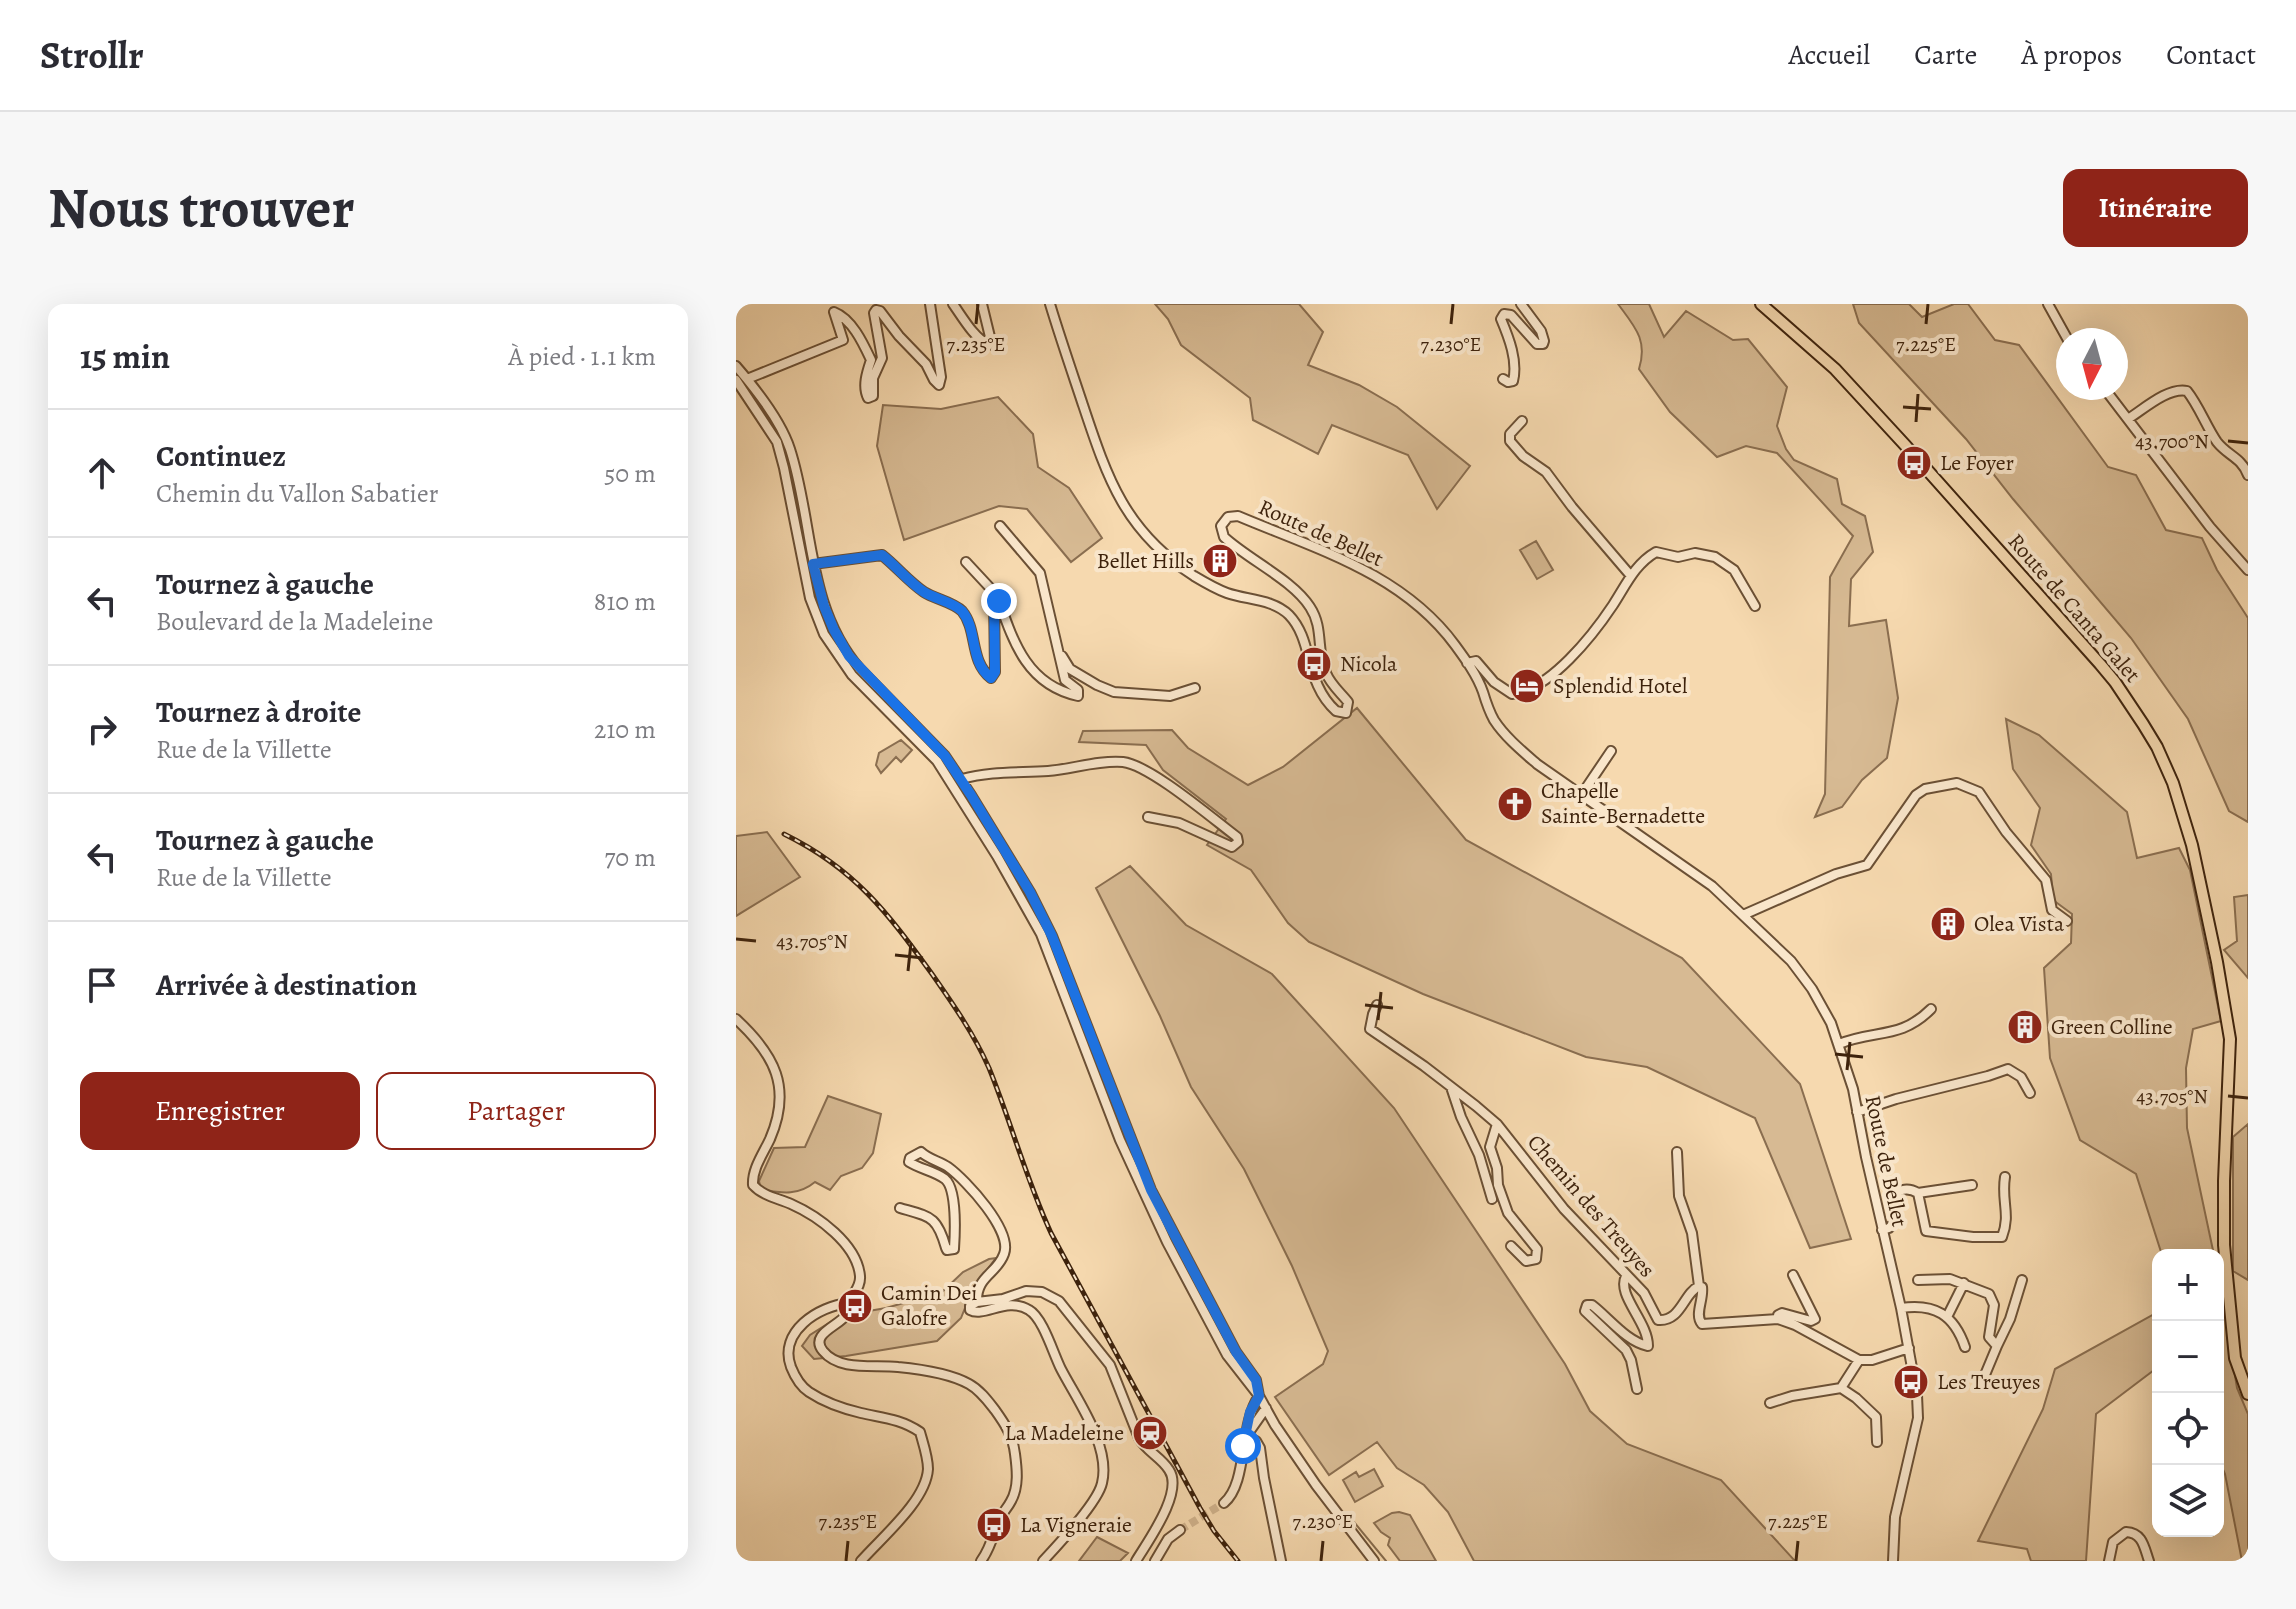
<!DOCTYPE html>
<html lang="fr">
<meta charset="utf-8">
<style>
:root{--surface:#fff;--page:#f7f7f7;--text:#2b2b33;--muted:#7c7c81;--line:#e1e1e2;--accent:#8f2418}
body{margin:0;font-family:Alegreya,serif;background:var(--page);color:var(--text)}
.controls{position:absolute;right:24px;bottom:24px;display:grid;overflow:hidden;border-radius:16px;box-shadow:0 8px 32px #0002}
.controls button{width:72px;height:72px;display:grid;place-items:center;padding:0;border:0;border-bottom:2px solid var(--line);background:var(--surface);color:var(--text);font:40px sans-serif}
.compass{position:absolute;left:1320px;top:24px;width:72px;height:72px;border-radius:50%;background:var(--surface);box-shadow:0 8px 32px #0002;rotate:186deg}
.stop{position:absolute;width:24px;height:24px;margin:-18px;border:6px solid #1a73e8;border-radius:50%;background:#fff}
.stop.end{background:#1a73e8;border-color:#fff;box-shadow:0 2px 8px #0008}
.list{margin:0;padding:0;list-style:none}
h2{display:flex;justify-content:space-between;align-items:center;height:104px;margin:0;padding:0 32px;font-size:34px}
h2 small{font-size:26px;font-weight:400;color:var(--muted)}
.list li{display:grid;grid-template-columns:52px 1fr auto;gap:24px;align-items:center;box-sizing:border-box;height:128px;padding:0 32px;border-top:2px solid var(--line)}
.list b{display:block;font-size:30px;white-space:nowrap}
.list p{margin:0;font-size:26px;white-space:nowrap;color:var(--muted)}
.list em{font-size:26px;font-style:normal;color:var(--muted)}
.actions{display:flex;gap:16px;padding:24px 32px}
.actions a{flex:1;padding:18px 0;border:2px solid var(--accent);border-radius:16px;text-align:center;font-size:28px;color:var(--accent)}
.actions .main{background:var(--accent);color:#fff}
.icon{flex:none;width:44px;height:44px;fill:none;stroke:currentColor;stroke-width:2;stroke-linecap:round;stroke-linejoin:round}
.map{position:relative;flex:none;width:1512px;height:1257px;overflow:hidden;border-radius:16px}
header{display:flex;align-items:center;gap:48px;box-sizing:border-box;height:112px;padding:0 40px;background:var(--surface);border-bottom:2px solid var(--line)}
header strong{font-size:38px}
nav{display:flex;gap:44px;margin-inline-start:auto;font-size:28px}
.intro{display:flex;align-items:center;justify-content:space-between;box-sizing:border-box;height:192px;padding:0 48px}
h1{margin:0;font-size:56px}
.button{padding:20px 36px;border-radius:16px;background:var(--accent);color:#fff;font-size:28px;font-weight:700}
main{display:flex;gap:48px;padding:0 48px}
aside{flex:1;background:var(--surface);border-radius:16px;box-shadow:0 8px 32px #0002}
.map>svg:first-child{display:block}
.green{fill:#d7ba93;stroke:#8a6e50;stroke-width:2}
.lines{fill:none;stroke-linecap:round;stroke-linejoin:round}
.stream{stroke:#866b4d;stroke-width:2}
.minor-tunnel{stroke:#d1b48e;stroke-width:8;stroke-dasharray:8 4;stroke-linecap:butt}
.minor-casing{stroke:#6b5035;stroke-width:12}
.major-casing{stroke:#3d220c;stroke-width:14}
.minor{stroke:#f9e6cb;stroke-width:8}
.major{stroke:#f6d9af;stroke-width:10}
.rail-casing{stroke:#3d220c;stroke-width:5}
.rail{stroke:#f9e6cb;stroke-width:2;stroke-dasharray:6;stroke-linecap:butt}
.route{stroke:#1a73e8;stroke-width:10}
.ticks{fill:none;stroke:#3d220c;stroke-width:3}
.labels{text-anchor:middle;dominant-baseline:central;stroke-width:8;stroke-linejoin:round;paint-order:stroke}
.poi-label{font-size:22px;fill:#3d220c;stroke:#f9e6cb;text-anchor:start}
.street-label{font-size:22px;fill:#3d220c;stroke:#f9e6cb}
.ticks-label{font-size:20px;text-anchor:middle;fill:#3d220c;stroke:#f9e6cb;stroke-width:8;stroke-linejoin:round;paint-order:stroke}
</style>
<header>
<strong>Strollr</strong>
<nav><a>Accueil</a><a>Carte</a><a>À propos</a><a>Contact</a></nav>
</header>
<div class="intro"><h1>Nous trouver</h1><a class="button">Itinéraire</a></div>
<main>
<aside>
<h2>15 min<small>À pied · 1.1 km</small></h2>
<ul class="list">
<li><svg class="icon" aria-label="ahead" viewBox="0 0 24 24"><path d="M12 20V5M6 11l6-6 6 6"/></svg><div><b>Continuez</b><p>Chemin du Vallon Sabatier</p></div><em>50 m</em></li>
<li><svg class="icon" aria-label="left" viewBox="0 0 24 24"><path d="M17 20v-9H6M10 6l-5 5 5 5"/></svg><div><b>Tournez à gauche</b><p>Boulevard de la Madeleine</p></div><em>810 m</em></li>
<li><svg class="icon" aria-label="right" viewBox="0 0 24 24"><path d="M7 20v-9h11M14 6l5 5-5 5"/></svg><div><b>Tournez à droite</b><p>Rue de la Villette</p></div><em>210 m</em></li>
<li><svg class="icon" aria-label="left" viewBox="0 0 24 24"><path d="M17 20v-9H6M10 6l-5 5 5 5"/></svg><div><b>Tournez à gauche</b><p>Rue de la Villette</p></div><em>70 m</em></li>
<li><svg class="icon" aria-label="arrive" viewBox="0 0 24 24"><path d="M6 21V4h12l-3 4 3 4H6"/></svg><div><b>Arrivée à destination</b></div></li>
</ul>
<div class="actions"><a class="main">Enregistrer</a><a>Partager</a></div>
</aside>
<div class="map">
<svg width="1512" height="1257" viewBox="0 0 1512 1257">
<rect width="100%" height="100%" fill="#f6d9af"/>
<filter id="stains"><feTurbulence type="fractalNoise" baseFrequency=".0025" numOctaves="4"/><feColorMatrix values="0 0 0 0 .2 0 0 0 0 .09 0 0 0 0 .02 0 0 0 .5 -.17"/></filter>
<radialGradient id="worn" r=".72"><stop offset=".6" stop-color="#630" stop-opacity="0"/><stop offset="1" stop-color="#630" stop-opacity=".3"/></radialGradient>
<path class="green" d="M419,0H563L587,28L572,61L623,81L661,103L734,162L701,205L672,151L596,121L582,150L517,116L514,94L445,41L432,15Z
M882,0H913L928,33L950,7L997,36L1012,35L1051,83L1041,122L1050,145L1058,156L1101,175L1106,200L1129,212L1137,248L1115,275L1113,322L1150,316L1162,394L1151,454L1126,476L1106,503L1079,513L1089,490L1094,273L1117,232L1041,149L1010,142L981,153L934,108L903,65C912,36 899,23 882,0Z
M1117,0H1173L1186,13L1218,0H1232L1259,36L1283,41L1372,163L1400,171L1430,226L1466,234L1481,266L1512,314V518L1493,507L1452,415L1395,334L1277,195L1230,135L1123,19Z
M262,93L297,130L302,163L333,184L366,234L335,258L291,205L263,202L168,236L141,142L147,101L205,105Z
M800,237L817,266L801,275L784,246Z
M621,404L730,536L946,654L1064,780L1115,935L1074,944L1019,814L911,763L850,753L687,690L573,638L552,619L515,566L471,541L490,515L427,466L410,441L343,438L347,427L436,426L452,444L512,481L547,463Z
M1270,415L1303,431L1391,508L1401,554L1443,544L1454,566L1485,717L1457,725L1450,764L1451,824L1478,951H1426L1400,870L1344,836L1314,754L1308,664L1335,639L1336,610L1317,596L1315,570L1295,541L1304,504L1277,465Z
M165,436L176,446L165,458L160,453L145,469L140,461L143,449Z
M31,528L64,573L0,612V532Z
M394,562L450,621L536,670L658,804L829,1060L854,1107L891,1140L985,1176L1059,1257H738L712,1208L688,1181L661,1164L641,1138L593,1171L539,1093L587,1060L592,1047L556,962L508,865L455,783L424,712L360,584Z
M1512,591V674L1488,646L1501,637L1498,593Z
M92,792L145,810L137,849L126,864L105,872L94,886L79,878C62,892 46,889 25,886L23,877L38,844L69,843Z
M1512,820V976L1497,967V833Z
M260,954L237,984L225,1014L201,1037L110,1052L78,1055L66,1042L74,1031L104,1012L150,1004L206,988L227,968L253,955Z
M1482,966L1501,1084L1512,1110V1257H1506L1489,1170L1482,1154Z
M1422,1008V1063L1360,1110L1350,1257H1295L1291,1245L1242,1237L1307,1105L1319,1065Z
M638,1165L647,1182L619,1198L607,1176L620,1168L623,1173Z
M663,1208L674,1211L700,1257H664L652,1241L654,1234L645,1228L638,1219L656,1209Z
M361,1233L392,1249L384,1257H343Z"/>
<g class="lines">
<path class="stream" d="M618,1218L650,1257"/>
<path class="minor-tunnel" d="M444,1226L488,1199"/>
<defs>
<path id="minor" d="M217,0C227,14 238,34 253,41L255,37L246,0
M314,0C324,33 335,65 346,98C371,173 388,227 458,272C468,278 480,285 491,289C511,296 537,295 553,311C578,337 568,378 600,407L610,409L612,398C604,388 595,381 590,369C580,347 588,324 574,303C557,276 513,256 488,233L485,222L492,213L502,212C580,245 666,269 719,341C730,356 741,371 747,388C750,398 753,407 758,416C769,433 786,447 801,460L976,582L1055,657L1076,685L1095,719L1117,785L1130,853L1165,1004L1181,1091L1182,1114L1159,1213L1157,1257
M1312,0L1332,36
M0,62C19,84 45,117 54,145C78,219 70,303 124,365L209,452L235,491L294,588L316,632L415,886L500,1048L520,1076L523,1092
M11,75L107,36L98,8C116,15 127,39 135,56C131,68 126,82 132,94L137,92V74L146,54L138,9L140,6L144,7L163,32L190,60L198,76L203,81L205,73L194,0
M767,75L772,78L777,77C782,57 773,34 765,15L768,10L775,11L801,40H807L808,37L805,27L785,0
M0,76L41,138L48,164L74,294L88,330L116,371L201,457L261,552L305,630L384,836L431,938L491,1051L523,1092L539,1121L580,1181L638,1257
M1368,84L1474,223L1512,266
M1392,115C1408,105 1432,83 1451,87C1463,102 1470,122 1481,138C1492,152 1505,153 1512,171
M786,117L774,130V137L787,152L810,168L836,203L895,272
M230,258L256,286L258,295
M77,260L146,251C160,262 173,278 188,288C199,295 217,298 226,307C242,326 233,357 255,374L259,368L258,295L263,297C278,340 292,381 342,392V386L329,376L304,269L264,222
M326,352L334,365L361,381L378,388L434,392L459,384
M731,359L740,357L758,378L776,390C814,386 857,331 877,301C890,281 899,260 920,248L942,253L959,249L979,253L998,266L1019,302
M226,475C254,467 283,469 312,467C337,465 362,456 387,458C414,461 477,515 501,533L502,538L496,543L443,519L412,513
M846,490L875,447
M1007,611L1100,570L1131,561L1180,491L1189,485L1221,479L1243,488L1270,528L1310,576L1316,606L1331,617
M641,701L637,710L634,725L688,762L740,802L761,820L828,905L908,989L922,1016C945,1018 947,990 963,982L966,983C968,995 958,1011 966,1020L1042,1015L1059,1021L1123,1056H1136L1173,1044
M0,715C39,751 56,784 34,835C27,850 16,865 17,881C27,892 41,894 55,900C82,912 121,940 124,972C125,984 116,989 113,1000C111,1007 115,1004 110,1011C103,1022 73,1030 87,1047C104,1068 139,1060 162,1063C183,1065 215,1070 233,1080C244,1086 252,1097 259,1106C269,1120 277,1132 279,1150C281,1165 283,1183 275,1197C271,1205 265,1210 262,1218C257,1232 254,1245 245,1257
M1103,740C1139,725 1164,736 1195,705
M715,783L725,813L743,851L756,895
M1121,808L1160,795L1252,772L1272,765L1285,773L1294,789
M761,820L754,843L761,864L762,881L772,909L801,945L800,955L790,957L775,942
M941,848L943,892L956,929L963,982
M1182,889L1236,881
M164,904C195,913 201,912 210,944L211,946L218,945C219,930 221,885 209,875C198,867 184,865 173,858L174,854L185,848C192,855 203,857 212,863C230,876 277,927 268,950C261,970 240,972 241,998
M1146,926L1153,924L1159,918C1160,911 1157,905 1158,898C1159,884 1172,883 1182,889L1190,927L1237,933H1266C1275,910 1265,897 1269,873
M890,972C880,991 912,1017 912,1042C891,1038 873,1014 856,1001H851L849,1007L890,1046L895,1056L901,1085
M1182,976L1214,975L1253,990L1258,1001L1253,1033L1261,1042L1246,1078
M113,999C82,1002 42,1028 55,1063C59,1073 64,1082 73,1088C88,1098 108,1105 125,1109C147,1114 165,1115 184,1128C187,1139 192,1153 192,1165C190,1197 146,1233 125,1257
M1165,1004C1199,999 1218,1011 1229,1043
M1211,1013L1228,979
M1042,1015V1011L1046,1009L1075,1017L1079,1015L1057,971
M1261,1042L1274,1015L1286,976
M1105,1084L1120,1094L1140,1113L1141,1138
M1034,1099L1056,1092L1105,1084L1123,1056
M511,1131L530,1104
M510,1132L520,1137L524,1144L528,1174L545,1257
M488,1199C512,1179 503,1121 523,1092
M307,1257C322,1241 362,1198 366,1179C375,1142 341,1096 325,1065C317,1049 307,1014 293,1006C271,992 248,1014 234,1006V1002L241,998L267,995L290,987L306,988L323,997L374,1061L403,1134C411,1148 425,1153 433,1166C448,1188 412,1237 400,1257
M419,1257L432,1235L444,1226
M1373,1257L1377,1238L1390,1228C1407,1229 1408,1243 1413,1257"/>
<path id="major" d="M1025,0L1099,65L1169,141L1364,360L1379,378L1407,420L1421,443L1437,479L1456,541L1481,658L1494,735L1488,877V941L1499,1054L1512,1090"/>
</defs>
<use href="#minor" class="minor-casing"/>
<use href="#major" class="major-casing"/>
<use href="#minor" class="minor"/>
<use href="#major" class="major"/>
<defs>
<path id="rail" d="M48,530C119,565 151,608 196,670C217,700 238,730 253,764C275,818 290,875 315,929L464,1204L478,1227L502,1257"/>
</defs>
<use href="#rail" class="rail-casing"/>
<use href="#rail" class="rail"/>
</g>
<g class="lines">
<path class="route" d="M263,297L258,295L259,368L255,374C233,357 242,326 226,307C217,298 199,295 188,288C173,278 160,262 146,251L77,260L88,302L98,326L113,352L209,452L235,491L294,588L316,632L415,886L500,1048L520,1076L523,1092L514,1108L507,1142"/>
</g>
<path class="ticks" d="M240,20L242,0M715,20L717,0M1190,20L1192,0M1167,103L1195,105M1180,118L1182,90M1492,137L1512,139M0,635L20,637M159,651L187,654M172,667L175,639M629,701L657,704M642,716L645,688M1099,750L1127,753M1111,766L1114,738M1492,792L1512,794M110,1257L112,1237M585,1257L587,1237M1060,1257L1062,1237"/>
<defs>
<symbol id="bus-disc" viewBox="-11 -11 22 22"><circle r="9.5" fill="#8f2418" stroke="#f9e6cb"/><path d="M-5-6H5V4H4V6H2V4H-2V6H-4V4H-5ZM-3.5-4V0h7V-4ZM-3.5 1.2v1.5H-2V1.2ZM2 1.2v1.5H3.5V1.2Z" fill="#fff"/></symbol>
<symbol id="building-disc" viewBox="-11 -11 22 22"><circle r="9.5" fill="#8f2418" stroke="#f9e6cb"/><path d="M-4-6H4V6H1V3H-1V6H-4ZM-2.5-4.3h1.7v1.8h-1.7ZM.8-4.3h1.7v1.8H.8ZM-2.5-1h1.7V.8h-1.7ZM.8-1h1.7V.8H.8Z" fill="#fff"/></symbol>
<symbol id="hotel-disc" viewBox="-11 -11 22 22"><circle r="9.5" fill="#8f2418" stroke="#f9e6cb"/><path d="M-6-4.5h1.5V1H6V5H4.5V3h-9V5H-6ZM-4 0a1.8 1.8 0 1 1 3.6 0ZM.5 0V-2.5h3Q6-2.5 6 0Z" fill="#fff"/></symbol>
<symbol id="church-disc" viewBox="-11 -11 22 22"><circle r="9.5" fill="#8f2418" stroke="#f9e6cb"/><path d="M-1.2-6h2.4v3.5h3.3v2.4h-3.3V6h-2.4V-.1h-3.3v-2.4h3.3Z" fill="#fff"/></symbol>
<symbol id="station-disc" viewBox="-11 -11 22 22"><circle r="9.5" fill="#8f2418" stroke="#f9e6cb"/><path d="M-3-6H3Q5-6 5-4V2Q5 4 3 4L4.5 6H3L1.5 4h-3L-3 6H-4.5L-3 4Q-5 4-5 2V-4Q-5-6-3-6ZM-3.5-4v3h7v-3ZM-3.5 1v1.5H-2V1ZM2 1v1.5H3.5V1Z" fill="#fff"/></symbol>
</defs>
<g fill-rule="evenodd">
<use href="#bus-disc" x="1158" y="139" width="40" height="40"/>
<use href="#building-disc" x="464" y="237" width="40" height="40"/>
<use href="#bus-disc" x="558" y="340" width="40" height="40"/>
<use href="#hotel-disc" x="771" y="362" width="40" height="40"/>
<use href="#church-disc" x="759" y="480" width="40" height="40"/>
<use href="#building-disc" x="1192" y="600" width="40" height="40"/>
<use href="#building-disc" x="1269" y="703" width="40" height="40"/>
<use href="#bus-disc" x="99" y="982" width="40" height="40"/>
<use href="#bus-disc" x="1155" y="1058" width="40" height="40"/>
<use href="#station-disc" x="394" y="1109" width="40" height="40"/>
<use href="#bus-disc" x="238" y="1201" width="40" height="40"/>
</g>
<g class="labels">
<g class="poi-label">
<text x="1204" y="159">Le Foyer</text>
<text x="458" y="257" text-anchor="end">Bellet Hills</text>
<text x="604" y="360">Nicola</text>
<text x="817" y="382">Splendid Hotel</text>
<text x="805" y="487">Chapelle<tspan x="805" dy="25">Sainte-Bernadette</tspan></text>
<text x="1238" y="620">Olea Vista</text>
<text x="1315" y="723">Green Colline</text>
<text x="145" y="989">Camin Dei<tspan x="145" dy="25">Galofre</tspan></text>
<text x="1201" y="1078">Les Treuyes</text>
<text x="388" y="1129" text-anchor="end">La Madeleine</text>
<text x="284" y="1221">La Vigneraie</text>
</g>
<g class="street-label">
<text transform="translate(585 229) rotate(24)">Route de Bellet</text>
<text transform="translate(1338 304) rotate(49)">Route de Canta Galet</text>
<text transform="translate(1150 857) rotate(78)">Route de Bellet</text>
<text transform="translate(855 902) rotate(49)">Chemin des Treuyes</text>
</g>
</g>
<g class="ticks-label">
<text x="240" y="47">7.235°E</text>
<text x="715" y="47">7.230°E</text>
<text x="1190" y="47">7.225°E</text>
<text x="1436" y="144">43.700°N</text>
<text x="76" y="644">43.705°N</text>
<text x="1436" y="799">43.705°N</text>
<text x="112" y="1224">7.235°E</text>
<text x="587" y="1224">7.230°E</text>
<text x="1062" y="1224">7.225°E</text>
</g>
<rect width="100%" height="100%" filter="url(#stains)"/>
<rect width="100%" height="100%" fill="url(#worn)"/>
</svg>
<div class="controls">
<button>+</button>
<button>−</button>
<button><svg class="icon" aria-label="locate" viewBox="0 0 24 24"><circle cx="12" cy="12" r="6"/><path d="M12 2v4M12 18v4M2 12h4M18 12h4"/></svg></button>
<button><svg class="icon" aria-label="layers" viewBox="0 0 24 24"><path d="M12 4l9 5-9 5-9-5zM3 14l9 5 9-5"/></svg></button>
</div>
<svg class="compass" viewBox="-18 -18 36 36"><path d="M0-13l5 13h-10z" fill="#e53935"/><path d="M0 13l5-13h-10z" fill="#7c7c81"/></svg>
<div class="stop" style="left:507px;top:1142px"></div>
<div class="stop end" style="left:263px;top:297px"></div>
</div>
</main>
